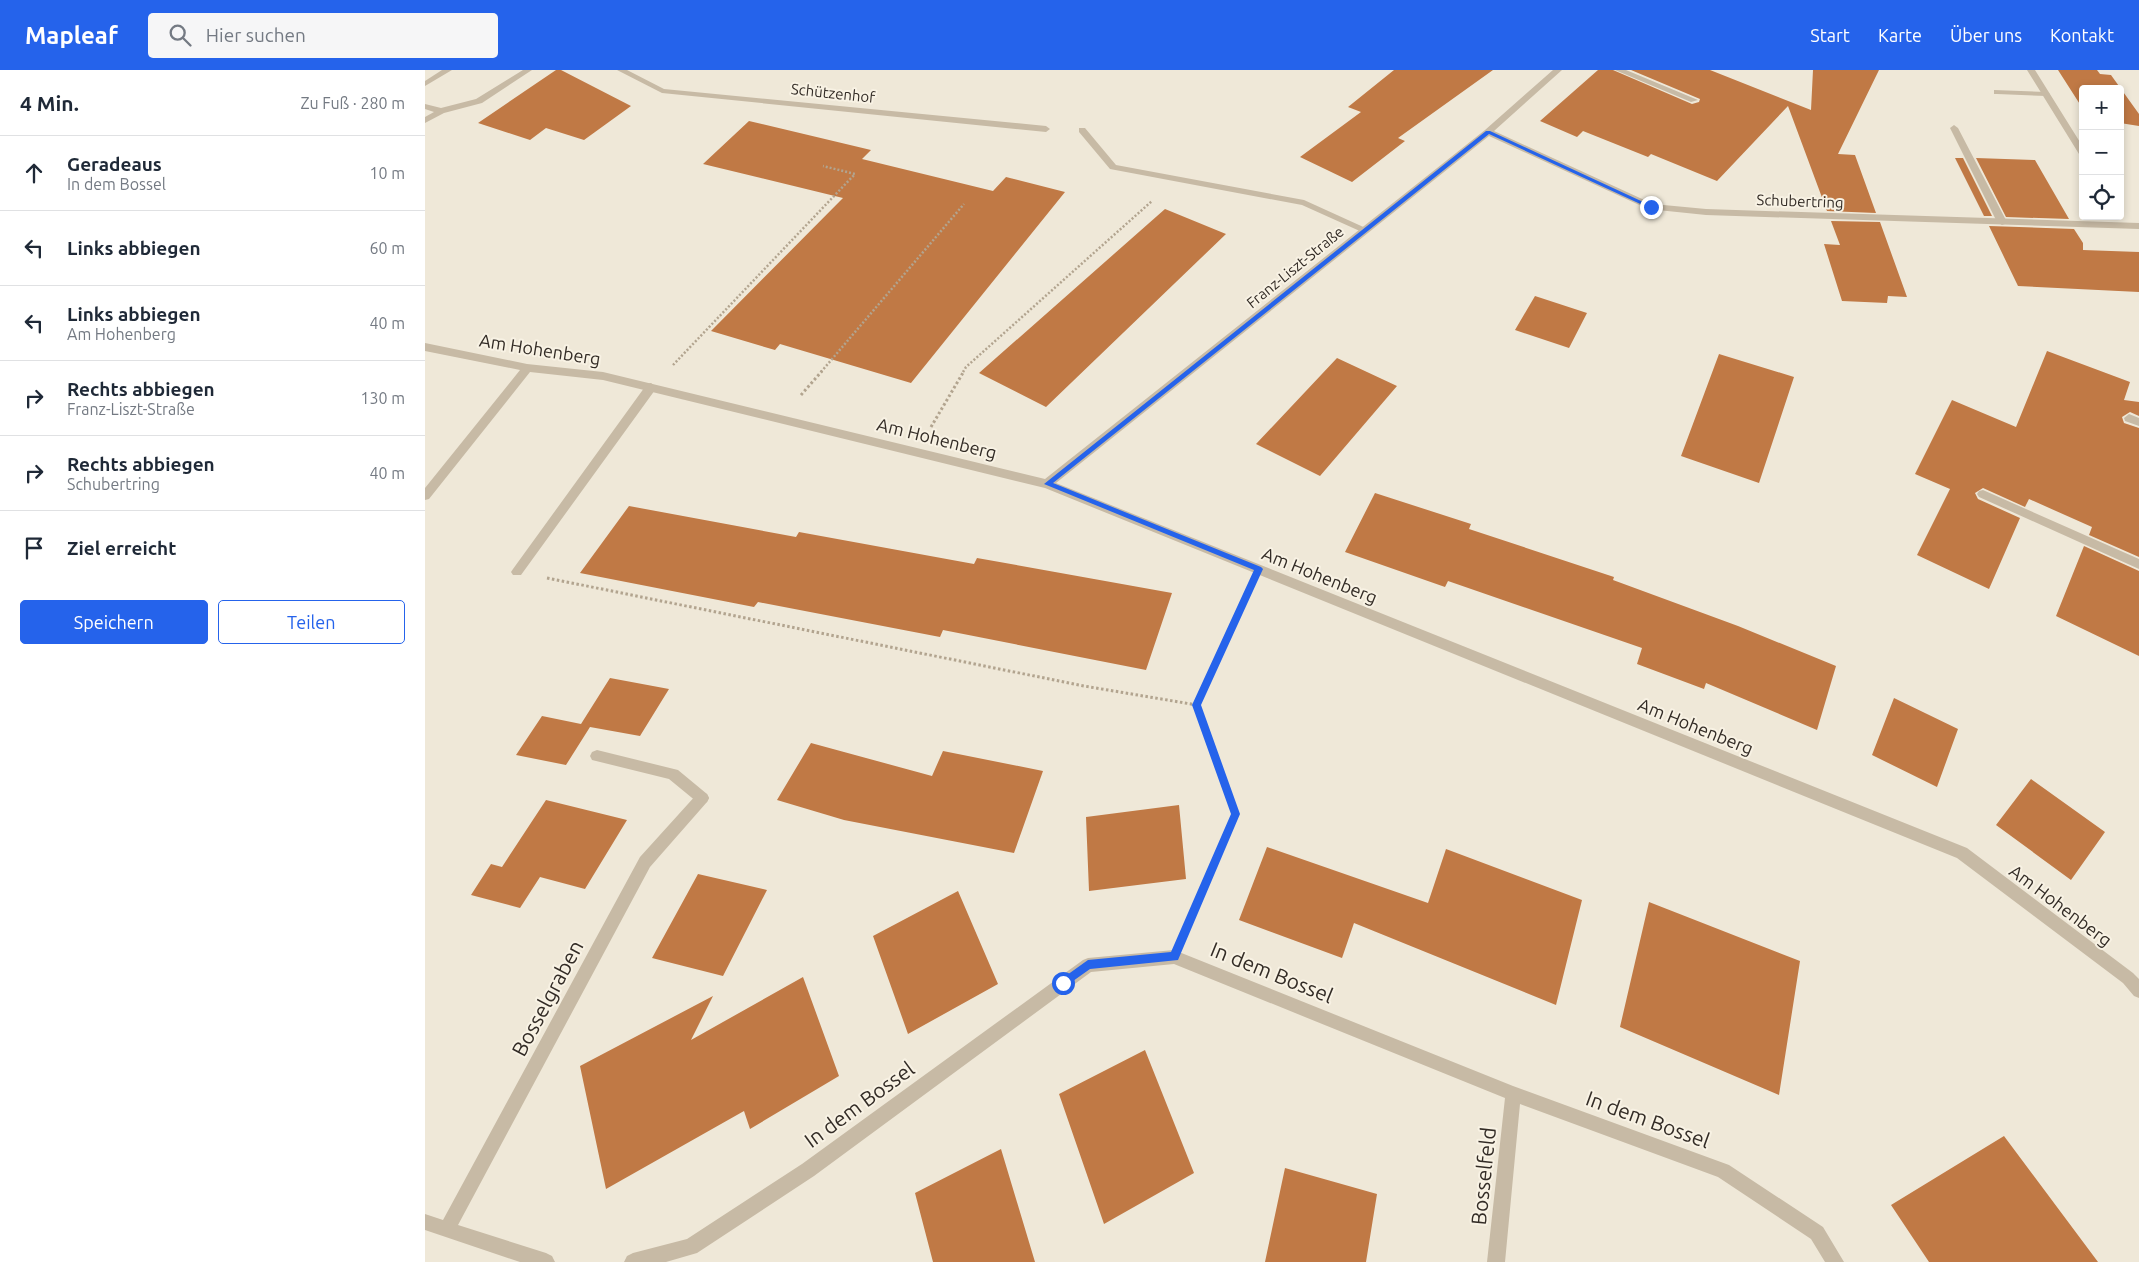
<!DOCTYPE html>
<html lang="de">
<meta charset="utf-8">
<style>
:root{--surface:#fff;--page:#f6f6f7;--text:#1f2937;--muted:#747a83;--line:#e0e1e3;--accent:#2563eb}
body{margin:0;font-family:Ubuntu,sans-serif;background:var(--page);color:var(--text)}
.controls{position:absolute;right:15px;top:15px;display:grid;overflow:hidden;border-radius:5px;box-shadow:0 2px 8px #0003}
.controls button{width:45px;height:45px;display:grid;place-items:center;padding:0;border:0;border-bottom:1px solid var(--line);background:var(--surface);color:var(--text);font:25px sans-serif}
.stop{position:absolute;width:15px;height:15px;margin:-11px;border:4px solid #2563eb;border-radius:50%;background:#fff}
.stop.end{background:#2563eb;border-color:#fff;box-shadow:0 1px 5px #0008}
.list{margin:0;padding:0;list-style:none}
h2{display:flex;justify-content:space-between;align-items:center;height:65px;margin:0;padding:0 20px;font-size:21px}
h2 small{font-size:16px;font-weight:400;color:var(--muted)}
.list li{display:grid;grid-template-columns:32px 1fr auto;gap:15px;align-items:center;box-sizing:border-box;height:75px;padding:0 20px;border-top:1px solid var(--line)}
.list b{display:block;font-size:19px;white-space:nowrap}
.list p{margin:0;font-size:16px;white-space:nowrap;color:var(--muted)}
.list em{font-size:16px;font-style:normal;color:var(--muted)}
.actions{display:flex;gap:10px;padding:15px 20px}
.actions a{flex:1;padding:11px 0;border:1px solid var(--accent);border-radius:5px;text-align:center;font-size:18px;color:var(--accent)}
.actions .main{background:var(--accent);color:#fff}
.icon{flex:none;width:28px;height:28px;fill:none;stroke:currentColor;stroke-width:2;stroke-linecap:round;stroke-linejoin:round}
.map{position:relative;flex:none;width:1714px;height:1192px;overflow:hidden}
header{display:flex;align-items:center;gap:30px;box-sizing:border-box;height:70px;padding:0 25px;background:var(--accent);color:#fff}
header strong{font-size:24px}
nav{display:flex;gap:28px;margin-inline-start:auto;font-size:18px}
.search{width:350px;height:45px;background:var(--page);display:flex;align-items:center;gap:12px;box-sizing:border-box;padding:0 18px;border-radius:5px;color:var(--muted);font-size:19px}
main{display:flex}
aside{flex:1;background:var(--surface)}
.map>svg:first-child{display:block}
.building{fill:#c07945}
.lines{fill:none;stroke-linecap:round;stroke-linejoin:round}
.path-far2{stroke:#b2a48f;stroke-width:2.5;stroke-dasharray:2 2;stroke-linecap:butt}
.path-far1{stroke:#b2a48f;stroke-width:3;stroke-dasharray:2.5 2.5;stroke-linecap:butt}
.path{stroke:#b2a48f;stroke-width:4;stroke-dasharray:3 3;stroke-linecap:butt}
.service{fill:#c7baa5;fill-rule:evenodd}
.minor{fill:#c7baa5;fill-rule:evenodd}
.tertiary{fill:#c7baa5;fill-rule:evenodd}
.route{fill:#2563eb}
.labels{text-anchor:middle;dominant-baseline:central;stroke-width:4;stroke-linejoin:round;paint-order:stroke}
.far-street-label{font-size:15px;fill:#332c26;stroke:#f8f2e4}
.street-label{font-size:18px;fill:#332c26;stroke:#f8f2e4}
.near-street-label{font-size:21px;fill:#332c26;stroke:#f8f2e4}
</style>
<header>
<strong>Mapleaf</strong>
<div class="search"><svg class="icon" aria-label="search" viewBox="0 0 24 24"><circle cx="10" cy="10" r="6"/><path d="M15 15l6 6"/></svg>Hier suchen</div>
<nav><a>Start</a><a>Karte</a><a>Über uns</a><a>Kontakt</a></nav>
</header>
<main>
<aside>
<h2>4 Min.<small>Zu Fuß · 280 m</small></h2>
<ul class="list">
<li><svg class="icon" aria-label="ahead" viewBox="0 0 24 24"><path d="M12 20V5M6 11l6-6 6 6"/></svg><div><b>Geradeaus</b><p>In dem Bossel</p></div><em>10 m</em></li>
<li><svg class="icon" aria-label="left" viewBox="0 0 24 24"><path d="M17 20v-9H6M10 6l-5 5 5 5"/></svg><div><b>Links abbiegen</b></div><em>60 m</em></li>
<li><svg class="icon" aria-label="left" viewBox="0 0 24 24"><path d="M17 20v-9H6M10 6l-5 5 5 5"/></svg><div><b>Links abbiegen</b><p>Am Hohenberg</p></div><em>40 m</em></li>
<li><svg class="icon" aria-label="right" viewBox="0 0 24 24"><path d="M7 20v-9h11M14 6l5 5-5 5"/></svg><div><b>Rechts abbiegen</b><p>Franz-Liszt-Straße</p></div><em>130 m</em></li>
<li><svg class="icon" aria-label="right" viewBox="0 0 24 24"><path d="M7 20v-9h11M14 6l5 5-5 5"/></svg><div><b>Rechts abbiegen</b><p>Schubertring</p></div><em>40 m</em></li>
<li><svg class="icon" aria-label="arrive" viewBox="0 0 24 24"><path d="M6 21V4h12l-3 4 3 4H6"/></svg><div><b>Ziel erreicht</b></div></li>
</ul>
<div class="actions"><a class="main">Speichern</a><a>Teilen</a></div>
</aside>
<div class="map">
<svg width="1714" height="1192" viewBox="0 0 1714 1192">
<rect width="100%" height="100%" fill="#efe8d8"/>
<path class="building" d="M131,0H136L206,36L159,70L121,58L105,70L53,53Z
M969,0H1068L973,68L980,71L927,112L875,87L936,42L923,37Z
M1173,0H1188L1267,34L1274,32L1275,29L1206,0H1285L1386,40L1388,0H1454L1413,84L1430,85L1451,143L1402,141L1363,36L1292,111L1226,84L1223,87L1158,61L1152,67L1115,51Z
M1633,0H1672L1675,4L1686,5L1714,44V56L1695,53V19H1658V39Z
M324,51L446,80L437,89L568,121L581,107L640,122L486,313L355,274L350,280L286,261L418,128L278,94Z
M1530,88H1538L1567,146H1559Z
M1551,88L1610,90L1644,149L1581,147Z
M740,139L801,164L621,337L554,303Z
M1406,151L1455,152L1482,227L1463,226L1462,233L1417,231L1399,174L1415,175Z
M1564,156L1649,159L1658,173V180L1714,182V222L1593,216Z
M1110,226L1162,243L1144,278L1090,260Z
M1622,281L1705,312L1699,330L1714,332V346L1705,342L1697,347L1699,353L1714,358V487L1664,465L1667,457L1604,429L1600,437L1558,418L1550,423L1553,429L1595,448L1564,519L1492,485L1525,419L1490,404L1527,330L1591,357Z
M1294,284L1369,307L1334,413L1256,386Z
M912,288L972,316L895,406L831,374Z
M950,423L1046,454L1044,459L1189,507L1188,510L1313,556L1411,596L1392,660L1281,613L1279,619L1212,594L1217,578L1023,511L1020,517L920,482Z
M204,436L371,467L374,462L549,494L552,488L747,523L721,600L518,560L515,567L333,532L329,537L155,503Z
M1659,476L1714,501V586L1631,546Z
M185,608L244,619L215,666L165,657L141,695L91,685L117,646L156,654Z
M1469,628L1533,659L1512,717L1447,685Z
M386,673L507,706L518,681L618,701L589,783L419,750L352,730Z
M1606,709L1680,762L1646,810L1571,755Z
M121,730L202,750L160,819L115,807L95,838L46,825L66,794L77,797Z
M754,735L761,809L664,821L661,747Z
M842,777L1003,833L1021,779L1157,830L1131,935L929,853L917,888L814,850Z
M273,804L342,820L298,906L227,888Z
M533,821L573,914L483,964L448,866Z
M1224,832L1375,891L1354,1025L1195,957Z
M378,907L414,1006L325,1059L319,1041L181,1119L155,996L288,926L266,970Z
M720,980L769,1103L679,1154L634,1024Z
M1579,1066L1673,1192H1504L1466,1135Z
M576,1079L610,1192H508L490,1123Z
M860,1098L952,1124L941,1192H840Z"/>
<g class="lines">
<path class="path-far2" d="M248,295L430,104L398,96
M396,302L539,134
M538,302L541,297L727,131"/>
<path class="path-far1" d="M376,325L397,301
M506,357L539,301
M122,508L659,616L772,635
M792,691L772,635L822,525"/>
<path class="path" d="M761,860L811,744L791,689"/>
<path class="service" d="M98,0H107L57,33L19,43L0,53V47L9,42L0,39V34L16,38L51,29Z
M192,0H202L239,19L621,56L625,59L621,62L237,23Z
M1190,0H1201L1273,30L1266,32Z
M1569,20L1621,22L1625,24L1621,26L1572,24H1569Z
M1529,55L1533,58L1582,152L1580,154L1577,155L1572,152L1525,58Z
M654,58H660L691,95L879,130L945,160L940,163L937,162L877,135L685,99L654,62Z
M226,313L231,317L230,320L96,505H88L86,502L88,499L222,314Z
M1704,344L1714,348V356L1700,351L1699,348Z
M1558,420L1714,489V499L1554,427L1552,424L1554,421Z
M172,680L253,700L282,724L284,728L282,732L277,734L272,732L244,709L167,690L165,686L167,682Z"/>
<path class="minor" d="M1128,0H1137L1069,61L1228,134L1281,139L1714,153V159L1281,145L1223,139L1064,66L631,413L1542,778L1708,903L1714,909V928L1709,926L1698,913L1532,788L620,418L178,310L105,302L4,429L0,430V418L95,300L0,281V273L102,294L178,302L620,409L1060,60Z
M1602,0H1610L1658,77V87L1654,84Z
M277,722L282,724L284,728L282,732L225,797L33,1155L121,1183L127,1186L130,1192H95L0,1160V1144L18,1150L215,787L272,724Z
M749,880L1088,1016L1304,1095L1398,1157L1419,1192H1400L1386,1169L1293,1107L1095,1034L1080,1192H1062L1080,1028L749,894L666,902L389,1106L272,1183L241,1192H199L202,1186L208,1183L262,1169L377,1094L658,890L663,888Z"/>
<path class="tertiary" d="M17,0H27L0,16V11Z"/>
</g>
<path class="route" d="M1061,61H1065L1229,137L1224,138L1064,64L628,413L836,497L838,499L776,635L815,744L753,890L665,899L641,916H635V910L663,890L746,882L806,744L767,635L829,500L619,414Z"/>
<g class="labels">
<g class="far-street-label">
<text transform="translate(408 23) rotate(6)">Schützenhof</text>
<text transform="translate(1375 131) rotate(2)">Schubertring</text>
<text transform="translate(870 197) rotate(-39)">Franz-Liszt-Straße</text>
</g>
<g class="street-label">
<text transform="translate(115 279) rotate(9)">Am Hohenberg</text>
<text transform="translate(512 368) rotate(14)">Am Hohenberg</text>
<text transform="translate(895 505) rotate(22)">Am Hohenberg</text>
<text transform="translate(1271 656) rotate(22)">Am Hohenberg</text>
<text transform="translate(1636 835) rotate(37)">Am Hohenberg</text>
</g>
<g class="near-street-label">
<text transform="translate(847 902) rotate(22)">In dem Bossel</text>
<text transform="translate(122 928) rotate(-62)">Bosselgraben</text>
<text transform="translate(434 1034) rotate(-36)">In dem Bossel</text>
<text transform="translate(1223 1049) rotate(20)">In dem Bossel</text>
<text transform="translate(1058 1106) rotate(-84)">Bosselfeld</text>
</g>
</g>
</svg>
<div class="controls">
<button>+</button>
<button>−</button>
<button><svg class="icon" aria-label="locate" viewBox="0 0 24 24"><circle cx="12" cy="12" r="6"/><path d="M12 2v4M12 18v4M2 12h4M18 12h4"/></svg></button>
</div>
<div class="stop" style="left:638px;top:913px"></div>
<div class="stop end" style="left:1226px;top:137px"></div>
</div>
</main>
